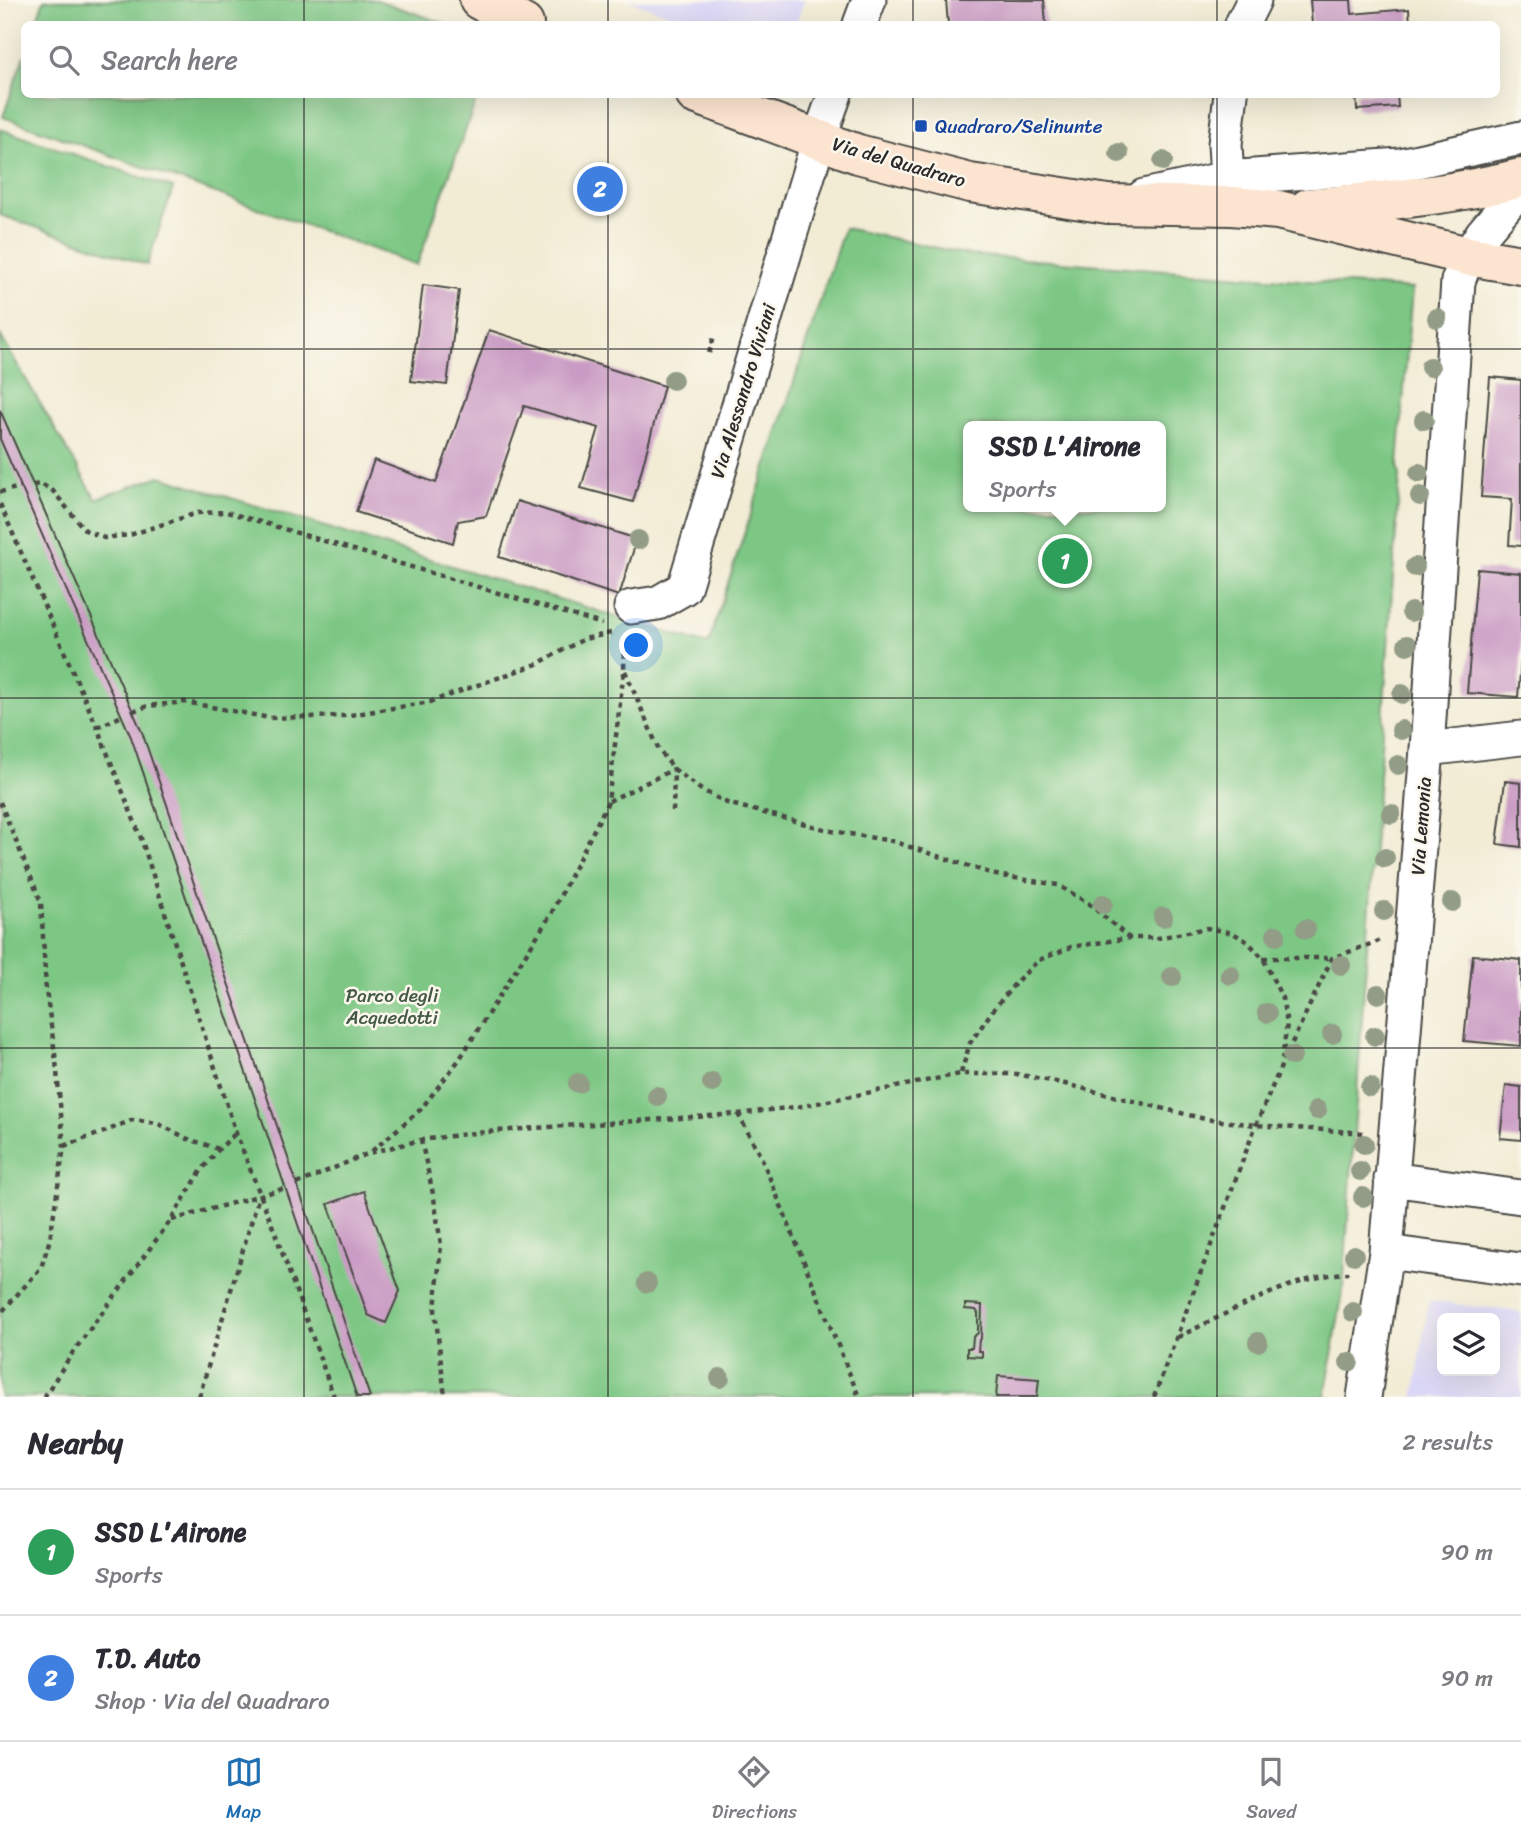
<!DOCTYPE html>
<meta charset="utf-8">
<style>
:root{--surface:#fff;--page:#f2f2f3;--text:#2b2b33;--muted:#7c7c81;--line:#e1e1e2;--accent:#1f6fb2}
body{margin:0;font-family:Sriracha,sans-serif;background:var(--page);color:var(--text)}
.controls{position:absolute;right:21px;bottom:21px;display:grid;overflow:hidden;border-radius:10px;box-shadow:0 7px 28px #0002}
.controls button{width:63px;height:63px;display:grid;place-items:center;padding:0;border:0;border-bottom:2px solid var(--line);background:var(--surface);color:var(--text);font:35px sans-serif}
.you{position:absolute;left:637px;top:646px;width:24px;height:24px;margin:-18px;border:5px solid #fff;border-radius:50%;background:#1a73e8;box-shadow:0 0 0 10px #1a73e833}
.badge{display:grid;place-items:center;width:46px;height:46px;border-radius:50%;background:var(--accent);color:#fff;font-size:23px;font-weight:700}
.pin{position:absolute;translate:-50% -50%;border:4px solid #fff;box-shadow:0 2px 7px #0006}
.popup{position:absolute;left:963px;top:421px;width:203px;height:91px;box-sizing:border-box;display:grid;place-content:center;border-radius:10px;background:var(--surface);filter:drop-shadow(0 2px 5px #0005);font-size:23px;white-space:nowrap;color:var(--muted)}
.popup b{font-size:26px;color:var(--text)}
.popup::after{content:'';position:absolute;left:50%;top:100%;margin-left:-14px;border:14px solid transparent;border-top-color:var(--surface)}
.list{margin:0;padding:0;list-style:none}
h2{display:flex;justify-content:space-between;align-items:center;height:91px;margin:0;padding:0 28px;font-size:30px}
h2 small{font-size:23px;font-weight:400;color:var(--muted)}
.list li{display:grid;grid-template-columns:46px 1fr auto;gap:21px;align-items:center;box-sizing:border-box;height:126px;padding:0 28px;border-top:2px solid var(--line)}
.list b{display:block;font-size:26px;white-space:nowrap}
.list p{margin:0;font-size:23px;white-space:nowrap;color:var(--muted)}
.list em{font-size:23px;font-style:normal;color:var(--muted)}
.icon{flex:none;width:38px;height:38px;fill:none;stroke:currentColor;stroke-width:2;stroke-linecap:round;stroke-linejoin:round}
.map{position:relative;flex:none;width:1521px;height:1397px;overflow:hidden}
.search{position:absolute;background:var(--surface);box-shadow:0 7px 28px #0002;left:21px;right:21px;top:21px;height:77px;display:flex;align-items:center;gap:18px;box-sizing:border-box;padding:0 24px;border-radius:10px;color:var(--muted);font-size:26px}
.sheet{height:343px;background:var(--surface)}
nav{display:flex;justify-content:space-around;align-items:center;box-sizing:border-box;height:98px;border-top:2px solid var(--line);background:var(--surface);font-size:19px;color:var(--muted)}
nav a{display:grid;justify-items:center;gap:4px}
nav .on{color:var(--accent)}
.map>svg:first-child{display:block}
.built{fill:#dad6f7;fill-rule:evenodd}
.green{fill:#7dc784;stroke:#547958;stroke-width:2;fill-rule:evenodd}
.building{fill:#ca9cc5}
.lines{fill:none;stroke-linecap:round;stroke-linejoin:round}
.street-casing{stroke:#494844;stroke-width:37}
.secondary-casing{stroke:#494844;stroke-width:42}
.path{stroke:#494844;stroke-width:4.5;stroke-dasharray:5 5;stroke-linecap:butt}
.street{stroke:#fff;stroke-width:33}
.secondary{stroke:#fce5d0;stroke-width:38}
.tree{fill:#929c86}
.grid{fill:none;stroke:#2b2b2b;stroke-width:2;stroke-opacity:0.55}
.transit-dot{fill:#1a4fb4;stroke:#fbf7ec;stroke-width:2.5}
.labels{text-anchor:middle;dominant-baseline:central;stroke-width:5;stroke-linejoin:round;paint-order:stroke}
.transit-label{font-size:19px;fill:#164399;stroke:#fbf7ec;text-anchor:start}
.street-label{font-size:19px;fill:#2b2b2b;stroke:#fbf7ec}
.park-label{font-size:19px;fill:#445a46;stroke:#fbf7ec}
</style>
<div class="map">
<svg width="1521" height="1397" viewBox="0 0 1521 1397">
<rect width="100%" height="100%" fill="#fbf7ec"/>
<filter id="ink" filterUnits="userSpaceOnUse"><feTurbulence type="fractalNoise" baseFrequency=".0143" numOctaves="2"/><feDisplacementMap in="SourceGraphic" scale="14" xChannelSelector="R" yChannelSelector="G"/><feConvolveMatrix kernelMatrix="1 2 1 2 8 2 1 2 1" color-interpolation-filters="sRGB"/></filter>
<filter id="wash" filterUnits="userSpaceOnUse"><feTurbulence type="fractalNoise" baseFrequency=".00686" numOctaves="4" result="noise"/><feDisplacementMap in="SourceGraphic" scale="28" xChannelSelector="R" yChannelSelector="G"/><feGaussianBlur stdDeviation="1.57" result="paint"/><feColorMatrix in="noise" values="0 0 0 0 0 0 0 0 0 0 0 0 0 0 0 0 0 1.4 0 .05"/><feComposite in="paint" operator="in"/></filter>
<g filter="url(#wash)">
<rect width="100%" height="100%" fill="#f2ecd5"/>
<path class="built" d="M628,0H804L796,24H697Z
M1429,1301L1521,1312V1397H1414ZM1442,1318H1495V1371H1442Z"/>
<path class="green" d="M44,0H377L446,24H35Z
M24,55V94L478,95L417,265L3,117Z
M0,129L173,188L147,265L0,215Z
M844,228L970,255L1412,289L1398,465L1400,476L1343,1290L1325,1397H0V335L96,499L160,476L708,645ZM969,426H1161V507H969Z"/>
<g id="blocks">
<path class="building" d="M946,0H1044L1046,24H948Z
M1310,0H1351L1352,14L1409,9L1410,24H1312Z
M1356,94H1397L1398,107L1357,110Z
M423,285L459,290L447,385L411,381Z
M489,330L664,386L633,502L581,488L599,428L524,406L486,516L458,521L453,543L356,512L374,460L436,483Z
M1490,377L1521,380V546L1509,545L1512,499L1481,497Z
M0,410L142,732L370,1397H357L131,737L0,439Z
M517,501L637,539L619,596L499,557Z
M1477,569L1521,573V661L1518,697L1467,693Z
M1505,781L1521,783V847L1497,844Z
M1473,955L1521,960V1046L1464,1041Z
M1506,1085L1521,1087V1140L1500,1138Z
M364,1191L400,1291L386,1323L368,1315L328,1204Z
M965,1304L982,1305L981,1338L979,1340L978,1351H982V1357L967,1356V1348H972L973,1337L978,1333V1313L976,1310L965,1309Z
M998,1376L1039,1379L1037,1397H996Z"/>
</g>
</g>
<g filter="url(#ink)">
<use href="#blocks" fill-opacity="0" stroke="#494844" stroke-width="2"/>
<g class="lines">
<defs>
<path id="street" d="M860,24L869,0
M1242,24L1254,0
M1231,94L1225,144L1227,178L1231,200
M1144,196L1227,178L1400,165L1521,138
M631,607L658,603L684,588L819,139L835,94
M1427,749L1521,738
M1391,1179L1521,1197
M1386,1252L1521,1270
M1364,1397L1386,1252L1427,749L1458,281L1468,256L1482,234L1521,188"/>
<path id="secondary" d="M479,0L524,24
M695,94L858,154L970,183L1108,204L1232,206L1278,210L1468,256L1521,265
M1308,208C1380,201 1451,196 1521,178"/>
</defs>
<use href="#street" class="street-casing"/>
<use href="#secondary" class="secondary-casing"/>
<path class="path" d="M709,353L715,334
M33,485L41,484L53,491L85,530L104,538L130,535L197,513L227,512L602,624
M0,492L21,487
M0,504L97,727L141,838L236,1133L274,1230L334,1397
M625,671L659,750L674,769L700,789L727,803L832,831L892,841L996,875L1058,885L1088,903L1129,938
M133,711L148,706L185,702L270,718L344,716L430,702L537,664L584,639L611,633
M97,727L122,716
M609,801L674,769L673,811
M0,802L41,902L46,990L56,1061L64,1146L50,1239L41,1268L0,1314
M1263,958H1332
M961,1073L970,1043L993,1010L1018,980L1039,960L1071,947L1129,938H1158L1207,928L1233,933L1248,942L1263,958L1282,998L1287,1024L1282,1059
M738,1114L762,1159L859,1397
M421,1140L434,1198L441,1245L435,1310L445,1397
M64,1146L104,1132L132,1120L157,1123L188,1139L219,1149
M372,1151L421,1109L459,1060L551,914L608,802L624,670L625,638
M297,1184L369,1153L421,1140L474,1133L535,1128L738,1114L803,1106L960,1074H1017L1061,1083L1205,1119L1256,1125L1364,1133
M172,1220L286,1188
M1178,1337C1229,1313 1293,1275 1349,1273
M44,1397L73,1352L171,1220L201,1171L219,1149L236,1133
M199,1397L259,1196
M1154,1397L1256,1125L1282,1064L1332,958L1379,941"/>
<use href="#street" class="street"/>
<use href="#secondary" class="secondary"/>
</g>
<g class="tree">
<circle cx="1119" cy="153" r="10"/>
<circle cx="1163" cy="161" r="10"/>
<circle cx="1437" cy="318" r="10"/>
<circle cx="1430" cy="367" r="10"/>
<circle cx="673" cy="380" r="10"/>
<circle cx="1424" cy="420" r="10"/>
<circle cx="1419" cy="473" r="10"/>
<circle cx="1420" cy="496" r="10"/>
<circle cx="638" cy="540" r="10"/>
<circle cx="1415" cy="567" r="10"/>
<circle cx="1411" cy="612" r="10"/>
<circle cx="1407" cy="645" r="10"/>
<circle cx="1402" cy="694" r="10"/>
<circle cx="1401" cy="730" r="10"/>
<circle cx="1398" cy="765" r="10"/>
<circle cx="1391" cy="814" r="10"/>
<circle cx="1385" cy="858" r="10"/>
<circle cx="1452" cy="902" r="10"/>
<circle cx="1103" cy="904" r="10"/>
<circle cx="1384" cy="911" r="10"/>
<circle cx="1163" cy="917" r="10"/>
<circle cx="1306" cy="929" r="10"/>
<circle cx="1276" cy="935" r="10"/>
<circle cx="1341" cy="965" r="10"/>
<circle cx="1230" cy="975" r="10"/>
<circle cx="1172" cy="977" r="10"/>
<circle cx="1378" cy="994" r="10"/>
<circle cx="1267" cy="1013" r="10"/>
<circle cx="1332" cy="1034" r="10"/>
<circle cx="1375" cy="1036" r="10"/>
<circle cx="1292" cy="1056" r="10"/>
<circle cx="578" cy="1083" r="10"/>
<circle cx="712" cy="1083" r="10"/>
<circle cx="1370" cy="1087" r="10"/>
<circle cx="657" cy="1096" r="10"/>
<circle cx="1317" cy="1110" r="10"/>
<circle cx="1364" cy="1144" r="10"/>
<circle cx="1360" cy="1171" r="10"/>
<circle cx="1363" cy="1197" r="10"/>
<circle cx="1354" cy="1255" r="10"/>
<circle cx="647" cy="1283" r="10"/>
<circle cx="1353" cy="1312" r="10"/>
<circle cx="1258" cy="1342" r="10"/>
<circle cx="1349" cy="1362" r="10"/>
<circle cx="720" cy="1378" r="10"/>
</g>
</g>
<path class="grid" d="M304,0V24M608,0V24M913,0V24M1217,0V24M304,94V1397M608,94V1397M913,94V1397M1217,94V1397M0,349H1521M0,698H1521M0,1048H1521"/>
<rect class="transit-dot" x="914" y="119" width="14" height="14" rx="3.5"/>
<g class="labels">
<g class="transit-label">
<text x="935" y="126">Quadraro/Selinunte</text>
</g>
<g class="street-label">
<text transform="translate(899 162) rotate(16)">Via del Quadraro</text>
<text transform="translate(743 391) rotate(-73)">Via Alessandro Viviani</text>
<text transform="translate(1421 826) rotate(-86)">Via Lemonia</text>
</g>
<g class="park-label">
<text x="392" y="995">Parco degli<tspan x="392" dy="22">Acquedotti</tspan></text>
</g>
</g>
</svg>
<div class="controls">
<button><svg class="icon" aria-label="layers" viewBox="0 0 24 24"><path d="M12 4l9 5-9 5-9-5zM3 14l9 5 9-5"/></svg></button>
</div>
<div class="you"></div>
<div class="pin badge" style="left:1065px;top:561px;background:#2e9e5b">1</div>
<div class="popup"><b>SSD L'Airone</b>Sports</div>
<div class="pin badge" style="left:600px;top:189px;background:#3f7fe0">2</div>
<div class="search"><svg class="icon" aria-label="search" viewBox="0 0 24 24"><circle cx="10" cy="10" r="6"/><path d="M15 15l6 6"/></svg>Search here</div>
</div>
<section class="sheet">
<h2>Nearby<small>2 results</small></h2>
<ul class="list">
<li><span class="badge" style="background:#2e9e5b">1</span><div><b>SSD L'Airone</b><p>Sports</p></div><em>90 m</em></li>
<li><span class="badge" style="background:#3f7fe0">2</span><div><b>T.D. Auto</b><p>Shop · Via del Quadraro</p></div><em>90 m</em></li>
</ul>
</section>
<nav>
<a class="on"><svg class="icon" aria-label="map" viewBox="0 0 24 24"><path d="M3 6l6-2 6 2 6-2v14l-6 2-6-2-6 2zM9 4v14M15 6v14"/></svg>Map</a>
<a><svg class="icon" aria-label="directions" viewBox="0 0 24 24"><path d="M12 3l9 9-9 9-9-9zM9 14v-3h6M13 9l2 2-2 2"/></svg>Directions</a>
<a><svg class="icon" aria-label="saved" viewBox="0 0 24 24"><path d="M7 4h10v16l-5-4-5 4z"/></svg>Saved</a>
</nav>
